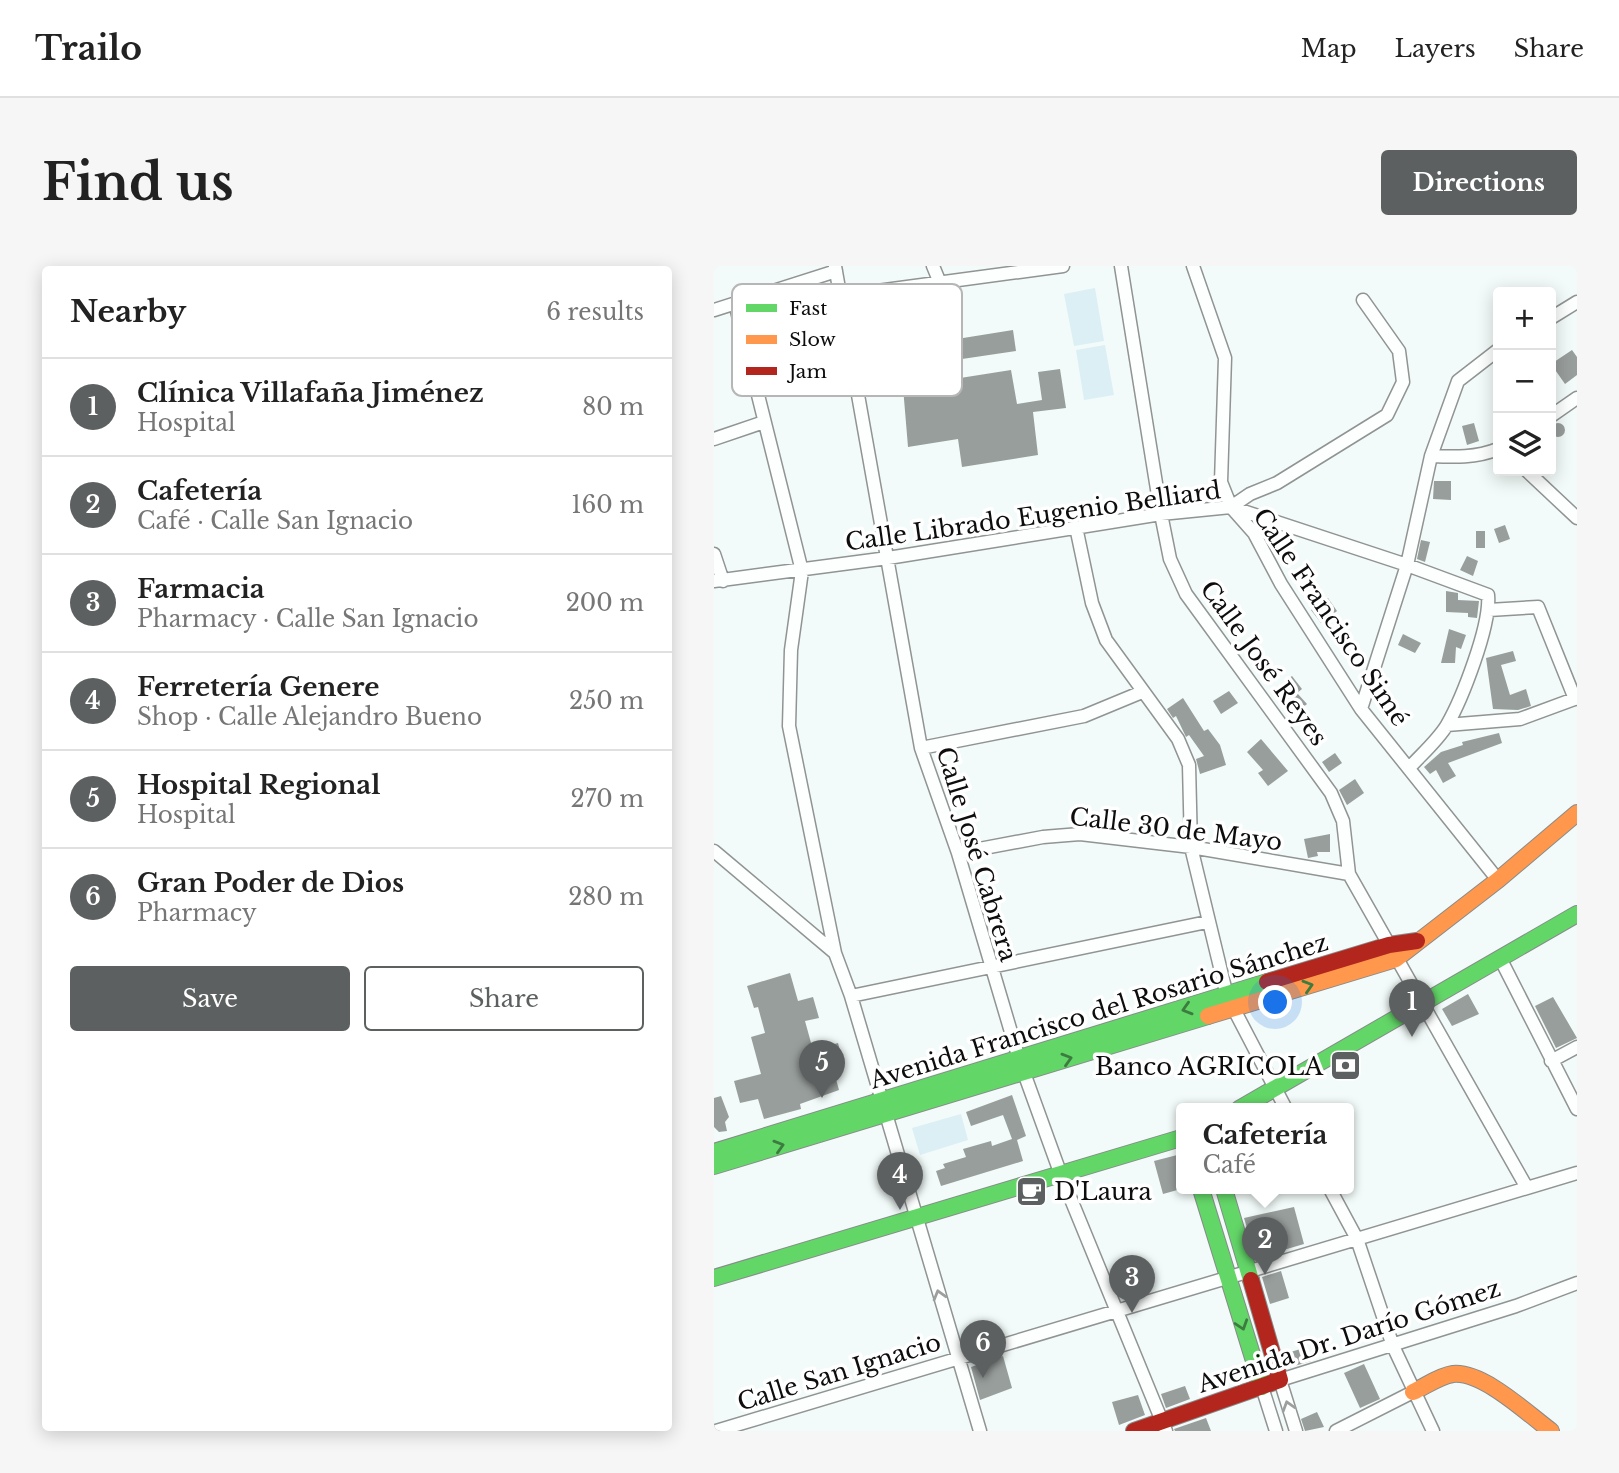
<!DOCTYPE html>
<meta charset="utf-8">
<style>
:root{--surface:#fff;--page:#f6f6f6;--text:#222;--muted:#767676;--line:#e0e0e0;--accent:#5d6060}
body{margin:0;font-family:"Libre Baskerville",serif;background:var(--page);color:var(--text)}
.controls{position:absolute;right:21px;top:21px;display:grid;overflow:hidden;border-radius:7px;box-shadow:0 4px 18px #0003}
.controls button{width:63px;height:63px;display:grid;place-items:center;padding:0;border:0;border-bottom:2px solid var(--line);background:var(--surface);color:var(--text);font:35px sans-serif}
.you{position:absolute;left:562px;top:737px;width:24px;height:24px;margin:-18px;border:5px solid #fff;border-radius:50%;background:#1a73e8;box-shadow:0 0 0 10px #1a73e833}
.badge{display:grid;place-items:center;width:46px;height:46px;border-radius:50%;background:var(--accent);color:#fff;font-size:23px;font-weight:700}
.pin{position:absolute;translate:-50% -58px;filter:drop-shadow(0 2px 4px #0008)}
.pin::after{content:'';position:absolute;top:37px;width:24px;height:21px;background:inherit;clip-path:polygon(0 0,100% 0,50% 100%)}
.popup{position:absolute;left:462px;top:837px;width:178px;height:91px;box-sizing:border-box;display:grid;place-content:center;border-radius:7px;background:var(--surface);filter:drop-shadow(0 2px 5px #0005);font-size:23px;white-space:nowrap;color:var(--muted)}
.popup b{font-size:26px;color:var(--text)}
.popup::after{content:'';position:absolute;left:50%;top:100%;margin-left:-14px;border:14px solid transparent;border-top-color:var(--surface)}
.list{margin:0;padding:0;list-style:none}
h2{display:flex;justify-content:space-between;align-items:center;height:91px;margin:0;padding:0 28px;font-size:30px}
h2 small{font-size:23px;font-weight:400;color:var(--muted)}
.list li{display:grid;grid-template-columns:46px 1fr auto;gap:21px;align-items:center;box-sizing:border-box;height:98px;padding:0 28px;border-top:2px solid var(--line)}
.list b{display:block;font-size:26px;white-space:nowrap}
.list p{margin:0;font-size:23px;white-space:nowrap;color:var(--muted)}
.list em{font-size:23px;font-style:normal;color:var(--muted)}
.actions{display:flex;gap:14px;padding:21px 28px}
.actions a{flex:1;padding:16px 0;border:2px solid var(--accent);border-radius:7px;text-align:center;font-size:24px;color:var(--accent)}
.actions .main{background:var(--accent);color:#fff}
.icon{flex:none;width:38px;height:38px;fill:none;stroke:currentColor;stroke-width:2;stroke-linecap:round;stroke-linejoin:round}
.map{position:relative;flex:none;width:863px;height:1165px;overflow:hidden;border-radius:7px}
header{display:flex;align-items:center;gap:42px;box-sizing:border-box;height:98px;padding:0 35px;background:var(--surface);border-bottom:2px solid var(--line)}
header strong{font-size:33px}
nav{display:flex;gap:38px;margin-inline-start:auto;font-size:24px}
.intro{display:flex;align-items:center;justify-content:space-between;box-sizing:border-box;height:168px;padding:0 42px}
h1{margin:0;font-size:49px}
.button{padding:18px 32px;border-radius:7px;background:var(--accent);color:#fff;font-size:24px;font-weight:700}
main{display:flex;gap:42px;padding:0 42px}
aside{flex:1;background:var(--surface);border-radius:7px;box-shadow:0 4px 18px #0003}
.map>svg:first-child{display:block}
.pitch{fill:#dbeff5}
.building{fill:#989e9c}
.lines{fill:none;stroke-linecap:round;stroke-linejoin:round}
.street-casing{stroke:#909493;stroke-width:15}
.fast-casing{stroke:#878b8a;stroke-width:18}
.slow-casing{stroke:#878b8a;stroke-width:18}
.jam-casing{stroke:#878b8a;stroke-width:18}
.street{stroke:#fdfefe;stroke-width:12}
.fast{stroke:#63d668;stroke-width:16}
.slow{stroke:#ff974d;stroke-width:16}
.jam{stroke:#b3261e;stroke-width:16}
.oneway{stroke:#3c7c3f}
.oneway2{stroke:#9d9e9e}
.labels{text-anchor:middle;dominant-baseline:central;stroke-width:7;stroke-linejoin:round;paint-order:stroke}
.street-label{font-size:24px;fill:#0d0d0d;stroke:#fff}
.poi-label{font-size:24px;fill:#0d0d0d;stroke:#fff;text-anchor:end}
.key{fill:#fff;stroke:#b6b6b6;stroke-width:2}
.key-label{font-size:19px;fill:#0d0d0d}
</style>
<header>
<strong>Trailo</strong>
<nav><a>Map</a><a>Layers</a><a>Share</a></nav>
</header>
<div class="intro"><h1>Find us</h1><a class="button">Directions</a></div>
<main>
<aside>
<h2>Nearby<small>6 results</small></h2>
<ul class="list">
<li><span class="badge">1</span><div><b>Clínica Villafaña Jiménez</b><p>Hospital</p></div><em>80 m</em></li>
<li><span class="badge">2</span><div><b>Cafetería</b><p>Café · Calle San Ignacio</p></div><em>160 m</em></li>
<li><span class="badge">3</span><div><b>Farmacia</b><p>Pharmacy · Calle San Ignacio</p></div><em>200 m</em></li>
<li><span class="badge">4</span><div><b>Ferretería Genere</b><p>Shop · Calle Alejandro Bueno</p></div><em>250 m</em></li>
<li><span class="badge">5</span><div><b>Hospital Regional</b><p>Hospital</p></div><em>270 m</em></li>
<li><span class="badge">6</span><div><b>Gran Poder de Dios</b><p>Pharmacy</p></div><em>280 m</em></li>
</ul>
<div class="actions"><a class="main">Save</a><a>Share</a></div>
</aside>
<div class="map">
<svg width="863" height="1165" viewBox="0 0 863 1165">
<rect width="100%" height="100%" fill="#f2fbf9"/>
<path class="pitch" d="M381,22L390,75L360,80L350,28Z
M391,79L400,129L370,134L362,84Z
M247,848L254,874L206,889L198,862Z"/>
<path class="building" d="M299,64L302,85L221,97L218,77Z
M858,84L863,91V109L851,118L837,98Z
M346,103L352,142L319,146L324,189L248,201L244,173L194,181L189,121L297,104L303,138L328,134L324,106Z
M837 164a7 7 0 1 1 14 0a7 7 0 1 1-14 0Z
M760,157L765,175L753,179L748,160Z
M720,215H737V234L719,233Z
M791,259L796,273L785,277L780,263Z
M762,265H771V282H762Z
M707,274L716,276L711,296L703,293Z
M753,290L764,295L759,310L746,304Z
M732,325L744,327V334L765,335L763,352L754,351V347L732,346Z
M614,332L623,345L607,357L597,344Z
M735,363L752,369L747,383L742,381L741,397H727Z
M689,368L707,377L701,387L684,379Z
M799,385L802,395L787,399L796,429L812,423L817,440L804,444L779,443L772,392Z
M578,410L588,423L583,427L593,438L577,451L558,425Z
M515,425L524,437L507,448L499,435Z
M469,432L490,465L494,463L506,479L512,499L486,508L482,493L490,490L475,469L472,471L462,450L459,452L453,443Z
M785,467L788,477L734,497L742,510L729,517L722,504L716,508L710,501L727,486L749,479L748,476Z
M547,473L574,505L554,520L544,507L549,504L533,486Z
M621,487L628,497L615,506L608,496Z
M641,513L650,527L633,539L625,524Z
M616,568V586H603L604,590L594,592L590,573Z
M76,707L84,735L99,731L105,752L91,755L99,784L124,777L128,792L117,795L125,824L86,838L87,843L50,853L44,833L26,837L20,815L47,808L37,771L51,767L44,741L40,742L33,720Z
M754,728L765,748L738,760L728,743Z
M839,731L863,772L842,782L821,740Z
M298,829L312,870L303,874L309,895L227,920L222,905L231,902L229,898L252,891L249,883L277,875L278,880L298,873L289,849L257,860L252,846Z
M7,830L15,851L11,856L13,865L5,866L0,861V832Z
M467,888V923L449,928L440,895Z
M580,941L590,978L542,992L530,952Z
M567,1005L575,1032L556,1038L548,1011Z
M593,1081L597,1095L574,1102L570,1088Z
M289,1090L298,1122L266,1134L257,1101Z
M650,1098L666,1133L646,1142L630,1107Z
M471,1120L476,1133L452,1142L447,1128Z
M424,1129L431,1149L405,1159L398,1136Z
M603,1146L610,1161L591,1165L587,1153Z
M492,1152L497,1165H461L460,1163Z"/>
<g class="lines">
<defs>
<path id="street" d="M121,0L207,482L244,587L305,793L347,909L452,1165
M219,0L226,17
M407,0L447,248L456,293L472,328L617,527L629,555L635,608L813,922
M479,0L511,92L507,216L517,241L540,267L567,318L647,443L784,614
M126,30L349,0
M21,37L88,305L77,384L75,460L121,687L137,730L266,1165
M0,44L122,5
M837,52L863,36
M837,150L863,132
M0,173L50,156
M717,190C740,191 762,192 784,183
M813,205L863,252
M517,241L536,228L563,217L673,149L689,116L685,85L649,34
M362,261L378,337L392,374L464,473L475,499L477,581L513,730L572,843
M0,288L9,315
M0,315L174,292L447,248L517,241L693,299L774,329C777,359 748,433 733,459C724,474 708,488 696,501
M775,344L824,341L861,433
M647,443L693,299L717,190L744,115L784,84
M733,459L806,453L863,432
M207,482L370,450L428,426
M0,585L121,687
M244,587L329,571L366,568L477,581L635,608
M787,694L863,843
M137,730L493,656
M837,795L863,781
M616,923L643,973L679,1080L719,1165
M548,1121L562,1165
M2,1165L863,907
M582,1165L566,1114L802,1040L863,1017
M622,1165L699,1126"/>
<path id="fast" d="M525,843L863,648
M0,886L553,716
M0,900L494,750
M487,923L548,1121
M510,923L537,1014
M0,1012L467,872"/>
<path id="slow" d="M494,750L682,693L784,614L863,547
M699,1126C712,1120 725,1110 739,1108C769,1105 814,1148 837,1165"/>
<path id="jam" d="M553,716L675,679L703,675
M420,1165L566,1114L537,1014"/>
</defs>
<use href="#street" class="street-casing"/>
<use href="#fast" class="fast-casing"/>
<use href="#slow" class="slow-casing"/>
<use href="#jam" class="jam-casing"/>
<use href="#street" class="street"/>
<use href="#fast" class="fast"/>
<use href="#slow" class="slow"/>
<use href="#jam" class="jam"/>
</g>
<defs><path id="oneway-chevron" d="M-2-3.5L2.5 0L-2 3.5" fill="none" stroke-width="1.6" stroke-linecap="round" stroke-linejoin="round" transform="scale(1.75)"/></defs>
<g class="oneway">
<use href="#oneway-chevron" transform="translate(594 720) rotate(-17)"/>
<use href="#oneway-chevron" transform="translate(473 743) rotate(163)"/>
<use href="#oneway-chevron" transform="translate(353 793) rotate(-17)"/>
<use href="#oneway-chevron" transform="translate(65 880) rotate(-17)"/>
<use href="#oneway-chevron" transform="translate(528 1059) rotate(72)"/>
</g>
<g class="oneway2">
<use href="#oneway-chevron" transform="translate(225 1029) rotate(-106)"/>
<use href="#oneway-chevron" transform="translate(574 1140) rotate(-107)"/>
</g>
<defs>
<symbol id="bank-square" viewBox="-11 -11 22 22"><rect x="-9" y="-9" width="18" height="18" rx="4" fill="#5d6060" stroke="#fff"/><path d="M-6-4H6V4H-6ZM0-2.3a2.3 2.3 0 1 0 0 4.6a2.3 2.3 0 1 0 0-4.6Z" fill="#fff"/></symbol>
<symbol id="cafe-square" viewBox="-11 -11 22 22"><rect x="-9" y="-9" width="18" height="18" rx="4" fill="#5d6060" stroke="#fff"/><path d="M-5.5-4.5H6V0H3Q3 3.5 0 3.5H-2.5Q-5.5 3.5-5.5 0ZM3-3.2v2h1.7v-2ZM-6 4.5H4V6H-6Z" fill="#fff"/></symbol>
</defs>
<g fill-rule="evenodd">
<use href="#bank-square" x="614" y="782" width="35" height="35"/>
<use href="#cafe-square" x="300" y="908" width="35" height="35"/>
</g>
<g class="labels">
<g class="street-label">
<text transform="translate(319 250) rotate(-8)">Calle Librado Eugenio Belliard</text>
<text transform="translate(617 351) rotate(56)">Calle Francisco Simé</text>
<text transform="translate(550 397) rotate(54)">Calle José Reyes</text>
<text transform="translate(462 563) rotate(7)">Calle 30 de Mayo</text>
<text transform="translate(263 588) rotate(73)">Calle José Cabrera</text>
<text transform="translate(385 745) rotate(-17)">Avenida Francisco del Rosario Sánchez</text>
<text transform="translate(635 1070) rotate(-18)">Avenida Dr. Darío Gómez</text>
<text transform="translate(125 1106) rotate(-17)">Calle San Ignacio</text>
</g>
<g class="poi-label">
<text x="609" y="800">Banco AGRICOLA</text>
<text x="340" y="925" text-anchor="start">D'Laura</text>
</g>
</g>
<rect x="18" y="18" width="230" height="112" rx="10" class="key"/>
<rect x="32" y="38" width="31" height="8" fill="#63d668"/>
<rect x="32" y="69" width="31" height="9" fill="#ff974d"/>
<rect x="32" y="101" width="31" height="8" fill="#b3261e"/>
<g class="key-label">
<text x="75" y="49">Fast</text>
<text x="75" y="80">Slow</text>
<text x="75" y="112">Jam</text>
</g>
</svg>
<div class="controls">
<button>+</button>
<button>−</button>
<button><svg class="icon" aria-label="layers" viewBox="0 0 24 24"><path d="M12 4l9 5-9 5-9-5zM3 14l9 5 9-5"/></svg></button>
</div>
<div class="you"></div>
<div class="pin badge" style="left:698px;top:771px">1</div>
<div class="pin badge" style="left:551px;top:1009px">2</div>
<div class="popup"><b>Cafetería</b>Café</div>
<div class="pin badge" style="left:418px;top:1047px">3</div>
<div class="pin badge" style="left:186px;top:944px">4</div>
<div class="pin badge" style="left:108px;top:832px">5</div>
<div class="pin badge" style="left:269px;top:1112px">6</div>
</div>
</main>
